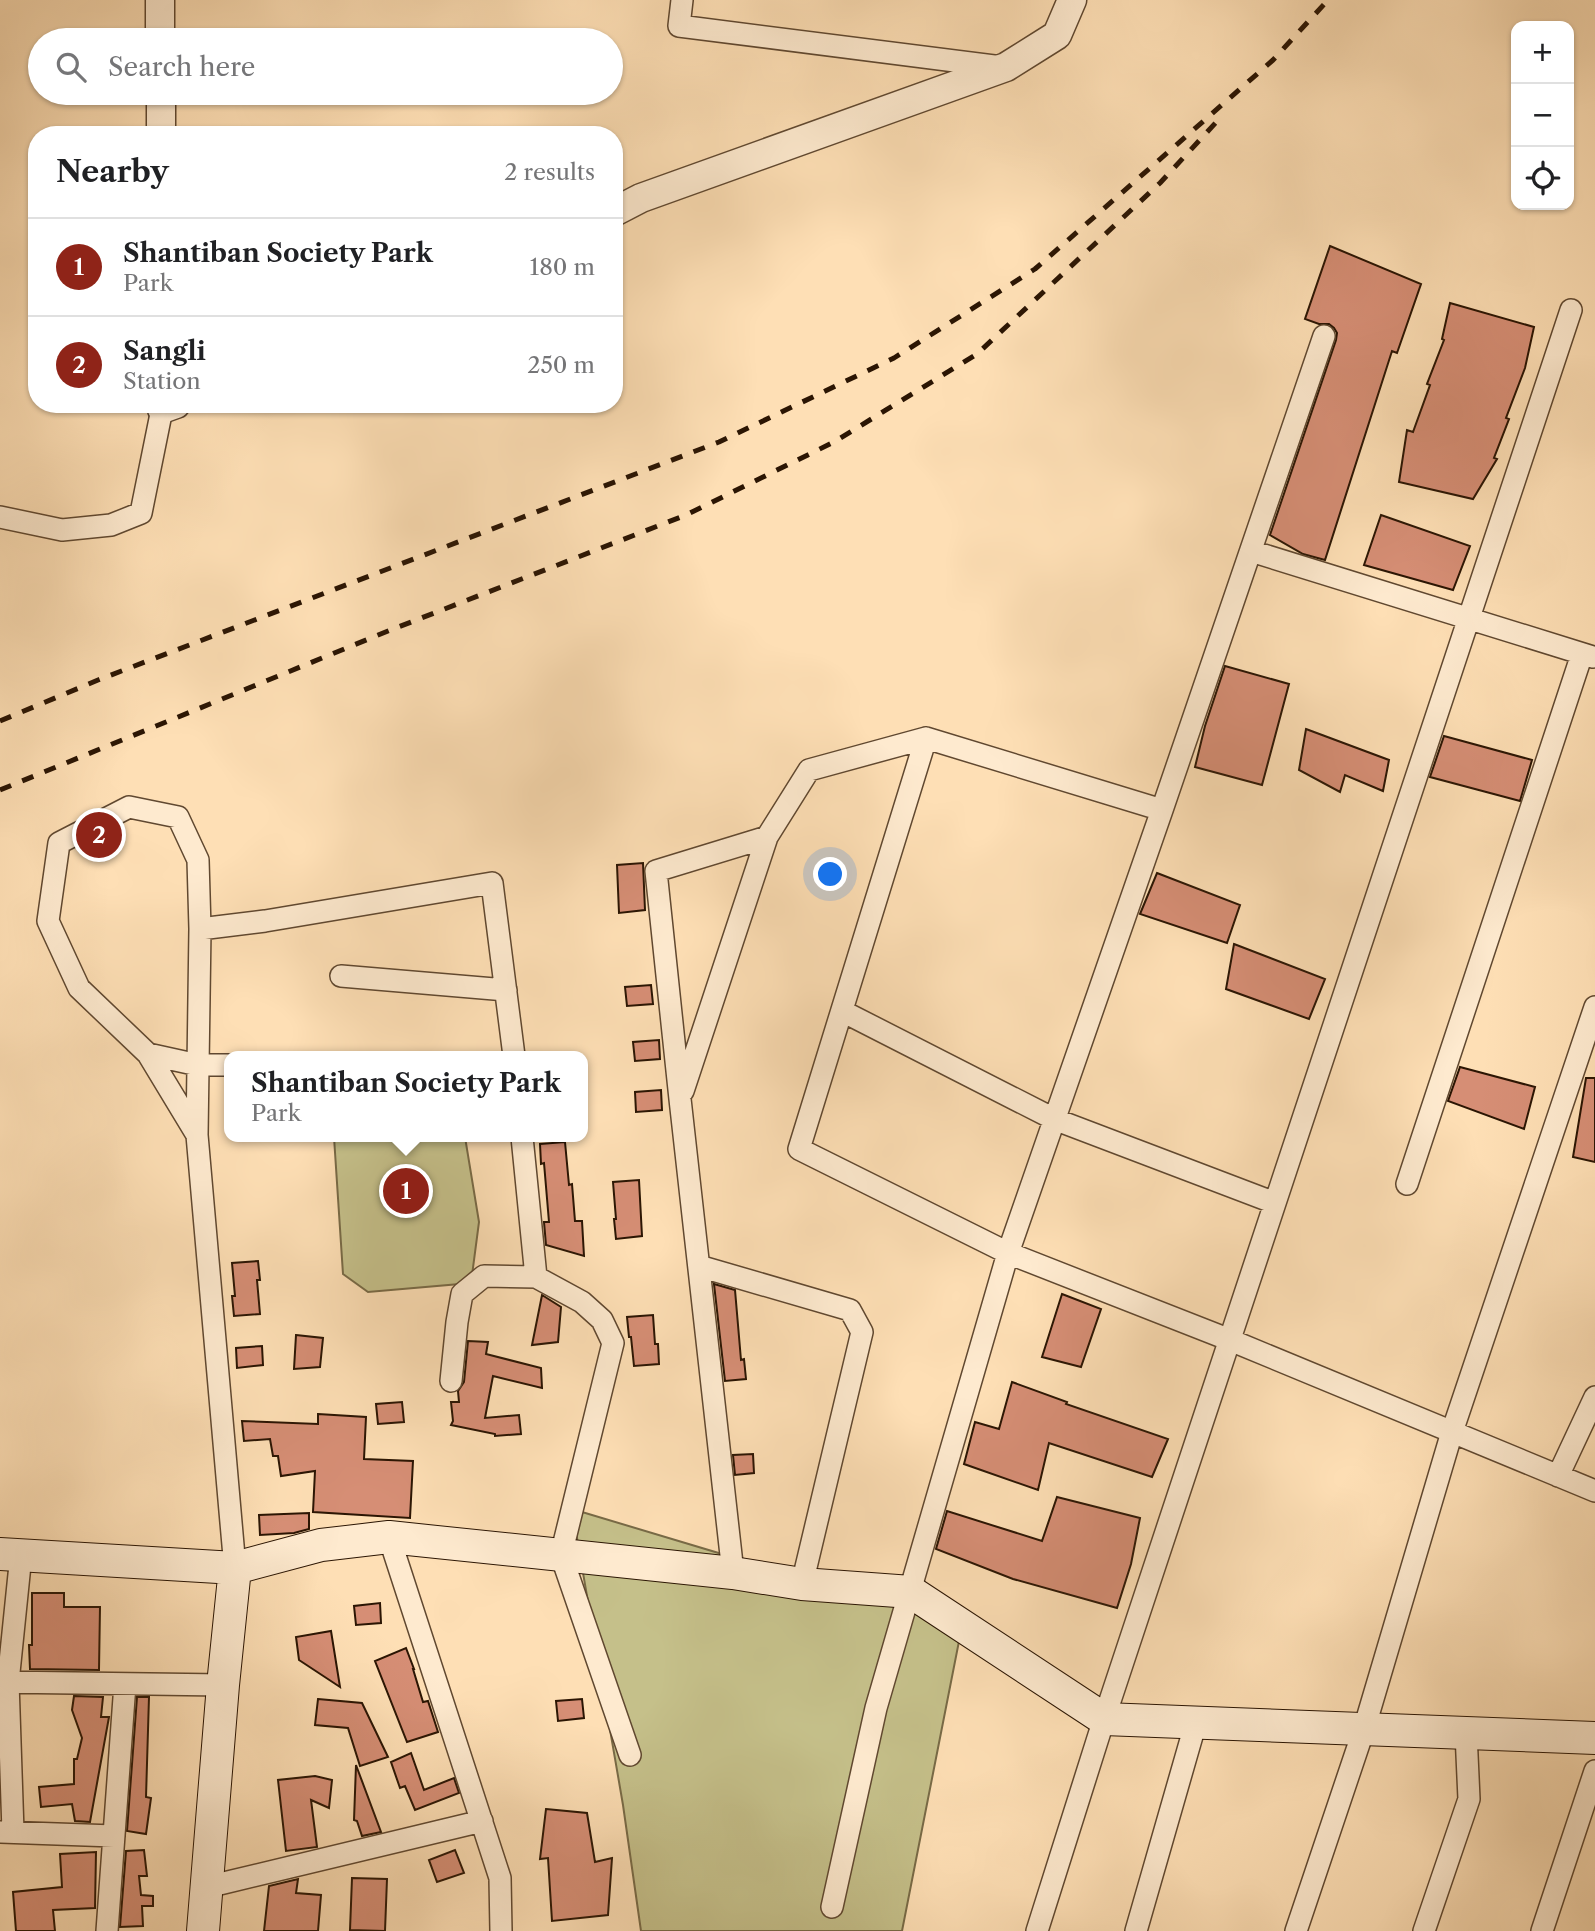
<!DOCTYPE html>
<meta charset="utf-8">
<style>
:root{--surface:#fff;--page:#f2f2f2;--text:#202124;--muted:#757577;--line:#e0e0e0;--accent:#8f2418}
body{margin:0;font-family:"Libre Caslon Text",serif;background:var(--page);color:var(--text)}
.controls{position:absolute;right:21px;top:21px;display:grid;overflow:hidden;border-radius:14px;box-shadow:0 2px 5px #0004}
.controls button{width:63px;height:63px;display:grid;place-items:center;padding:0;border:0;border-bottom:2px solid var(--line);background:var(--surface);color:var(--text);font:35px sans-serif}
.you{position:absolute;left:831px;top:875px;width:24px;height:24px;margin:-18px;border:5px solid #fff;border-radius:50%;background:#1a73e8;box-shadow:0 0 0 10px #1a73e833}
.badge{display:grid;place-items:center;width:46px;height:46px;border-radius:50%;background:var(--accent);color:#fff;font-size:23px;font-weight:700}
.pin{position:absolute;translate:-50% -50%;border:4px solid #fff;box-shadow:0 2px 7px #0006}
.popup{position:absolute;left:224px;top:1051px;width:364px;height:91px;box-sizing:border-box;display:grid;place-content:center;border-radius:14px;background:var(--surface);filter:drop-shadow(0 2px 5px #0005);font-size:23px;white-space:nowrap;color:var(--muted)}
.popup b{font-size:26px;color:var(--text)}
.popup::after{content:'';position:absolute;left:50%;top:100%;margin-left:-14px;border:14px solid transparent;border-top-color:var(--surface)}
.list{margin:0;padding:0;list-style:none}
h2{display:flex;justify-content:space-between;align-items:center;height:91px;margin:0;padding:0 28px;font-size:30px}
h2 small{font-size:23px;font-weight:400;color:var(--muted)}
.list li{display:grid;grid-template-columns:46px 1fr auto;gap:21px;align-items:center;box-sizing:border-box;height:98px;padding:0 28px;border-top:2px solid var(--line)}
.list b{display:block;font-size:26px;white-space:nowrap}
.list p{margin:0;font-size:23px;white-space:nowrap;color:var(--muted)}
.list em{font-size:23px;font-style:normal;color:var(--muted)}
.icon{flex:none;width:38px;height:38px;fill:none;stroke:currentColor;stroke-width:2;stroke-linecap:round;stroke-linejoin:round}
.map{position:relative;flex:none;width:1595px;height:1931px;overflow:hidden}
.search{position:absolute;background:var(--surface);box-shadow:0 2px 5px #0004;left:28px;top:28px;width:595px;height:77px;display:flex;align-items:center;gap:18px;box-sizing:border-box;padding:0 24px;border-radius:38px;color:var(--muted);font-size:26px}
.panel{position:absolute;background:var(--surface);box-shadow:0 2px 5px #0004;left:28px;top:126px;width:595px;height:287px;border-radius:28px}
.map>svg:first-child{display:block}
.green{fill:#c5c08a;stroke:#786a46;stroke-width:2}
.building{fill:#d68e75;stroke:#2b1503;stroke-width:2}
.lines{fill:none;stroke-linecap:round;stroke-linejoin:round}
.minor-casing{stroke:#604830;stroke-width:24}
.tertiary-casing{stroke:#604830;stroke-width:31}
.secondary-casing{stroke:#2b1503;stroke-width:34}
.minor{stroke:#feeacf;stroke-width:21}
.tertiary{stroke:#feeacf;stroke-width:28}
.secondary{stroke:#feeacf;stroke-width:32}
.rail{stroke:#2b1503;stroke-width:5;stroke-dasharray:12 12;stroke-linecap:butt}
</style>
<div class="map">
<svg width="1595" height="1931" viewBox="0 0 1595 1931">
<rect width="100%" height="100%" fill="#fedfb5"/>
<filter id="stains"><feTurbulence type="fractalNoise" baseFrequency=".00286" numOctaves="4"/><feColorMatrix values="0 0 0 0 .2 0 0 0 0 .09 0 0 0 0 .02 0 0 0 .5 -.17"/></filter>
<radialGradient id="worn" r=".72"><stop offset=".6" stop-color="#630" stop-opacity="0"/><stop offset="1" stop-color="#630" stop-opacity=".3"/></radialGradient>
<path class="green" d="M334,1137H465L479,1222L471,1283L368,1292L343,1274Z
M572,1509L962,1626L902,1931H641L623,1805Z"/>
<path class="building" d="M1330,246L1421,284L1397,353L1392,351L1325,560L1303,554L1270,535L1336,340L1337,333L1334,328L1329,324H1319L1305,319Z
M1450,303L1534,327L1525,368L1506,418L1509,419L1494,458L1497,459L1473,499L1399,482L1407,430L1413,432L1430,385L1427,384L1444,340L1442,339Z
M1381,515L1470,546L1453,590L1364,565Z
M1225,666L1289,684L1262,785L1195,767L1205,726Z
M1306,729L1389,760L1383,791L1345,775L1340,792L1299,770Z
M1444,736L1532,760L1520,801L1430,777Z
M643,863L645,910L619,913L617,865Z
M1157,873L1240,905L1227,943L1140,914Z
M1234,944L1325,979L1309,1019L1226,989Z
M651,985L653,1004L627,1006L625,987Z
M659,1040L660,1059L635,1061L633,1042Z
M1460,1067L1535,1087L1524,1129L1448,1101Z
M1586,1078H1595V1162L1573,1157Z
M661,1090L662,1110L636,1112L635,1092Z
M565,1142L569,1185L572,1184L575,1221H582L584,1256L546,1245L544,1222H549L544,1163L541,1164L540,1144Z
M639,1180L642,1236L616,1239L614,1219H616L613,1182Z
M258,1261L260,1280H257L260,1314L234,1316L232,1296H235L232,1263Z
M714,1284L735,1290L741,1360L744,1359L746,1379L725,1381Z
M1062,1294L1101,1309L1081,1367L1042,1357Z
M542,1295L561,1307L558,1342L532,1345Z
M653,1315L655,1344H658L659,1364L634,1366L631,1337H629L627,1317Z
M296,1335L323,1338L320,1367L294,1369Z
M468,1341L488,1342L486,1354L541,1368L542,1388L493,1376L485,1418L519,1415L521,1434L495,1436V1434L451,1425L453,1421L451,1402H459L458,1391L464,1382Z
M262,1346L263,1365L237,1368L236,1348Z
M1012,1382L1067,1402L1066,1404L1168,1439L1152,1477L1049,1443L1038,1490L964,1464L975,1422L999,1429Z
M402,1402L404,1422L378,1424L376,1404Z
M318,1414L366,1417L364,1459L413,1461L410,1518L313,1512L315,1471L281,1476L278,1456H273L270,1439L244,1441L242,1421L318,1424Z
M753,1454L754,1473L735,1475L733,1455Z
M1057,1497L1140,1518L1131,1564L1117,1608L1013,1579L936,1549L947,1511L1042,1541Z
M309,1513V1529L294,1533L260,1535L259,1515Z
M32,1593H64V1607H100L99,1670L30,1669L29,1645H32Z
M380,1603L381,1623L356,1625L354,1606Z
M331,1631L340,1687L299,1660L296,1637Z
M406,1648L414,1669H413L423,1702L428,1701L438,1732L407,1742L375,1661Z
M74,1696L103,1697L101,1717H109L90,1822L75,1821L72,1804L41,1807L39,1787L74,1784V1759H77L82,1738L72,1710Z
M137,1697H149L146,1797L151,1798L146,1834L127,1831Z
M318,1699L362,1703L388,1757L360,1766L348,1728L315,1725Z
M582,1699L584,1718L558,1721L556,1701Z
M411,1753L424,1790L454,1778L459,1793L415,1810L405,1786L400,1788L391,1762Z
M356,1765L381,1832L362,1836L357,1821L354,1820Z
M315,1776L332,1780L329,1808L311,1800L317,1847L286,1851L278,1780Z
M546,1809L587,1813L595,1862L612,1858L608,1915L552,1921L548,1858L540,1859Z
M144,1850L147,1876H139L141,1895L153,1896V1906H142L143,1926L120,1927L126,1851Z
M455,1850L464,1873L437,1882L429,1860Z
M96,1852L95,1908L53,1910L55,1931H16L13,1892L62,1887L60,1854Z
M352,1878L387,1879L385,1931L350,1930Z
M298,1879L296,1893L321,1895L318,1931H264L269,1886Z"/>
<g class="lines">
<defs>
<path id="minor" d="M682,0L679,26L1002,67
M0,517L62,530L111,525L141,513L162,409
M1251,551L1593,657
M926,738L1162,810
M200,929L265,921L492,883L514,1056
M341,976L506,990
M842,1011L1054,1119L1275,1203
M148,1054L198,1065H229
M683,1091L767,837
M197,1135L148,1054L79,988L48,921L59,843L129,807L178,817L198,860L200,929L197,1135L235,1568
M522,1137L536,1277L582,1302L602,1320L613,1343L561,1555L630,1755
M1407,1184L1582,654
M699,1266L850,1310L862,1332L802,1584
M451,1381L457,1322L462,1294L484,1276L536,1277
M1558,1476L1595,1397
M389,1537L500,1878L501,1931
M733,1573L680,1099L656,871L767,837L809,770L926,738L799,1149L1008,1253L1230,1340L1595,1491
M0,1682L223,1685
M0,1832L114,1836
M13,1832L8,1682L21,1555
M207,1887L482,1821
M832,1907L876,1708L1008,1253L1162,810L1324,336
M107,1931L125,1684
M1037,1931L1104,1719L1571,310
M1136,1931L1196,1722
M1296,1931L1364,1729L1452,1432L1595,1007
M1424,1931L1469,1799L1466,1733
M1542,1931L1595,1771"/>
<path id="tertiary" d="M160,0V40
M161,93V135
M614,212L641,198L1006,67L1057,35L1072,0
M162,404V409L176,404"/>
<path id="secondary" d="M0,1554L235,1568
M203,1931L223,1685L235,1568L321,1545L389,1537L733,1573L802,1584L911,1592L1104,1719L1595,1738"/>
</defs>
<use href="#minor" class="minor-casing"/>
<use href="#tertiary" class="tertiary-casing"/>
<use href="#secondary" class="secondary-casing"/>
<use href="#minor" class="minor"/>
<use href="#tertiary" class="tertiary"/>
<use href="#secondary" class="secondary"/>
<path class="rail" d="M0,721L98,680L719,442L894,358L1035,269L1273,60L1328,0
M0,790L388,631L686,515L834,442L977,354L1160,183L1221,117"/>
</g>
<rect width="100%" height="100%" filter="url(#stains)"/>
<rect width="100%" height="100%" fill="url(#worn)"/>
</svg>
<div class="controls">
<button>+</button>
<button>−</button>
<button><svg class="icon" aria-label="locate" viewBox="0 0 24 24"><circle cx="12" cy="12" r="6"/><path d="M12 2v4M12 18v4M2 12h4M18 12h4"/></svg></button>
</div>
<div class="you"></div>
<div class="pin badge" style="left:406px;top:1191px">1</div>
<div class="popup"><b>Shantiban Society Park</b>Park</div>
<div class="pin badge" style="left:99px;top:835px">2</div>
<div class="search"><svg class="icon" aria-label="search" viewBox="0 0 24 24"><circle cx="10" cy="10" r="6"/><path d="M15 15l6 6"/></svg>Search here</div>
<section class="panel">
<h2>Nearby<small>2 results</small></h2>
<ul class="list">
<li><span class="badge">1</span><div><b>Shantiban Society Park</b><p>Park</p></div><em>180 m</em></li>
<li><span class="badge">2</span><div><b>Sangli</b><p>Station</p></div><em>250 m</em></li>
</ul>
</section>
</div>
